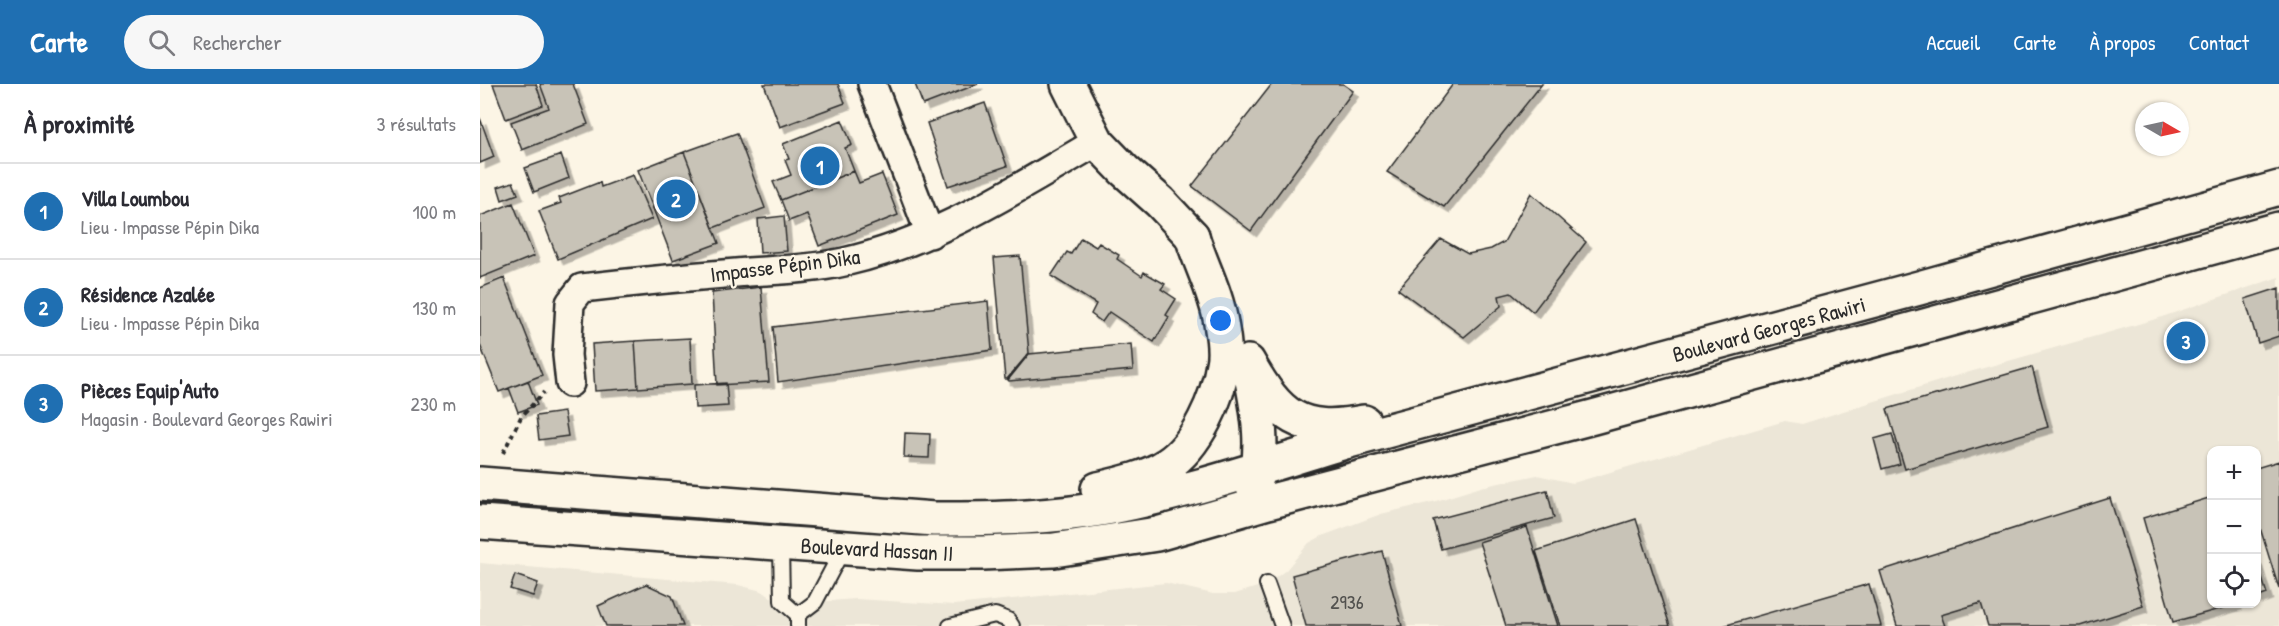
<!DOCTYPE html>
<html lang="fr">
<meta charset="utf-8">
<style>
:root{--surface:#fff;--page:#f7f7f7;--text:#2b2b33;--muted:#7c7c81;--line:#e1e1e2;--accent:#1f6fb2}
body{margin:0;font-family:"Patrick Hand",sans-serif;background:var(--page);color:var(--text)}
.controls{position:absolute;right:18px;bottom:18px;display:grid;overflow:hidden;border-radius:12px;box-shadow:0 2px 4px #0004}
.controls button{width:54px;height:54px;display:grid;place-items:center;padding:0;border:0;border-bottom:2px solid var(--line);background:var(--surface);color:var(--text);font:30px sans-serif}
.compass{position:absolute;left:1655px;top:18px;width:54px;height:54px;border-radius:50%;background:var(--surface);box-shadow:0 2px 4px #0004;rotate:99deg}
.you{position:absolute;left:741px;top:237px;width:21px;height:21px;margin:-15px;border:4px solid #fff;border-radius:50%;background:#1a73e8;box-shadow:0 0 0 9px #1a73e833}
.badge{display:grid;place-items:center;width:39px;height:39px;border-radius:50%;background:var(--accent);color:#fff;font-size:20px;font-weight:700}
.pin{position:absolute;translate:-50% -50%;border:3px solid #fff;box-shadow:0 2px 6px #0006}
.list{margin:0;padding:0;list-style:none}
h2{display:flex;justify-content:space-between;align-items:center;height:78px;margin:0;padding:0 24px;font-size:26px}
h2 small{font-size:20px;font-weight:400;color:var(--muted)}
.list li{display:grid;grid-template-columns:39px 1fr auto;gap:18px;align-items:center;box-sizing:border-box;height:96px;padding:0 24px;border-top:2px solid var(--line)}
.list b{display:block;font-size:22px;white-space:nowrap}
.list p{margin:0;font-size:20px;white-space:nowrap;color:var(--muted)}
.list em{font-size:20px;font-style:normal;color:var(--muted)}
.icon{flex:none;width:33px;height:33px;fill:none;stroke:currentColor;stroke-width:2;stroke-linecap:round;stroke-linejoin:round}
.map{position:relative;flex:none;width:1799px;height:542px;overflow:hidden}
header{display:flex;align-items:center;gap:36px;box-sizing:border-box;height:84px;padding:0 30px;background:var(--accent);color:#fff}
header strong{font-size:28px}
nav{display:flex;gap:33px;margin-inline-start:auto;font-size:21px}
.search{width:420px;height:54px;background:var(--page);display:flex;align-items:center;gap:15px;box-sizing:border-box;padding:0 21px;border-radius:33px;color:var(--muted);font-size:22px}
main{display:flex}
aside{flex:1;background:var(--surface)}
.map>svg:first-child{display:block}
.built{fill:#ece6d7;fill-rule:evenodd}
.building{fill:#c8c3b7;stroke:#2b2b2b;stroke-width:1.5;filter:url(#shadow)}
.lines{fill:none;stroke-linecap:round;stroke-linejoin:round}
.lane-casing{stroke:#2b2b2b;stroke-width:18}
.street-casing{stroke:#2b2b2b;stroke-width:32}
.secondary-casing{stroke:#2b2b2b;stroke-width:38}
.primary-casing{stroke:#2b2b2b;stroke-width:38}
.path{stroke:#2b2b2b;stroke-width:4;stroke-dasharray:4.5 4.5;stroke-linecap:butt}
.lane{stroke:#fcf5e5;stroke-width:14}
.street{stroke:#fcf5e5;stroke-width:27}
.secondary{stroke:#fcf5e5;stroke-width:33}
.primary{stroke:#fcf5e5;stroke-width:33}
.labels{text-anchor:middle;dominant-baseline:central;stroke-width:4.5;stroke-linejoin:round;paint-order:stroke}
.number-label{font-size:20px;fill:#52514e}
.street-label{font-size:22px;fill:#2b2b2b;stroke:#fcf5e5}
</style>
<header>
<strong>Carte</strong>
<div class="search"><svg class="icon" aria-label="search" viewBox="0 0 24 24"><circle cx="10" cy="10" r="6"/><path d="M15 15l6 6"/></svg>Rechercher</div>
<nav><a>Accueil</a><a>Carte</a><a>À propos</a><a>Contact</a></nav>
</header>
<main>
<aside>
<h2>À proximité<small>3 résultats</small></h2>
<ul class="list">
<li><span class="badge">1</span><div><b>Villa Loumbou</b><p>Lieu · Impasse Pépin Dika</p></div><em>100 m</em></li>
<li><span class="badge">2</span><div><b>Résidence Azalée</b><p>Lieu · Impasse Pépin Dika</p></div><em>130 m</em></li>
<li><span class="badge">3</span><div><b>Pièces Equip'Auto</b><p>Magasin · Boulevard Georges Rawiri</p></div><em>230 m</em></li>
</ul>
</aside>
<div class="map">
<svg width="1799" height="542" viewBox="0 0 1799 542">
<defs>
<filter id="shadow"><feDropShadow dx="5.5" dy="5.5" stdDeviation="0" flood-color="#0004"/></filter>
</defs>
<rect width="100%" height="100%" fill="#fcf5e5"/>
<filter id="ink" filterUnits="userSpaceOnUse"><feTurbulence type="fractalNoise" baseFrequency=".0167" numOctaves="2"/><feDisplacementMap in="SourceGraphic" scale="12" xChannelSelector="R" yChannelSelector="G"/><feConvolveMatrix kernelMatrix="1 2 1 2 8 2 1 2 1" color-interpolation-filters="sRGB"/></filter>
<g filter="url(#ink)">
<path class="built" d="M1799,193V542H0V479L258,501L282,507L292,514L335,518L376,515L474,521L686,499L733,510H755L787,500L806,486L829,459L842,452L901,430L956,417L1001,403L1057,391L1093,399L1305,337L1322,340L1472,293L1676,235ZM1732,366H1776V520H1732Z"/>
<path class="building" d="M13,0H56L63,21L26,35Z
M60,0H93L108,40L42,66L31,38L69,24Z
M284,0H358L365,19L300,43Z
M435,0H498L443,21Z
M792,0H863L873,7L771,147L712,102Z
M973,0H1062L964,123L907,88Z
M505,19L527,82L468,102L447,39Z
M0,34L14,73L0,79Z
M362,36L372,61L365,64L374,87L301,116L293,98L311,91L305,76L309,75L303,60Z
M257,49L285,124L233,144L204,68Z
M204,68L239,159L193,176L158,86Z
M81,71L89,94L54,108L45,84Z
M374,87L379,99L402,90L418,131L339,162L327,130L309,137L301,116Z
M153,91L172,135L78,175L59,127L81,119L79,114L120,98L121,103Z
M33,98L38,110L22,116L18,103Z
M1051,109L1106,158L1053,228L1031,209L1019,212L1021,222L984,253L918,205L961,155L988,170L1011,165L1024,158Z
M33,119L54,172L0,194V132Z
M304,132L307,167L280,169L278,135Z
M601,154L616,163L619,159L639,171L637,175L662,192L664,188L685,200L681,205L696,215L686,231L689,233L674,258L629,228L622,238L611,230L616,220L571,192L587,168L591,170Z
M540,172L549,269L527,295H525L514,174Z
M24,194L62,291L19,308L0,261V204Z
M281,203L289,298L237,301L232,209Z
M1799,204V252L1778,259L1765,215Z
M508,217L512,266L298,298L293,243Z
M210,254L212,300L158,304L155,257Z
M155,257L158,304L115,307L112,260Z
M651,260L653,286L529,297L528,296L549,270Z
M1552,283L1568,343L1425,385L1407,325Z
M48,297L57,321L38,328L29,304Z
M246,299L248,322L215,324L214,301Z
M84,328L88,352L59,356L56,332Z
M425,349L450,350L449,374L424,373Z
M1412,350L1420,380L1402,385L1394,355Z
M1799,377V505L1776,431V384Z
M1067,406L1074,434L961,465L953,436Z
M1732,413V520H1757L1693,538L1663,434Z
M1630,414L1663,522L1600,542H1508L1501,519L1461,531L1465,542H1417L1400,487Z
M1156,435L1190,542H1080L1056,467Z
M1047,443L1078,542H1026L999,458Z
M902,467L922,542H826L812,491Z
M1776,475L1787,510L1776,514Z
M35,491L58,499L53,512L30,505Z
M166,500L192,512L203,542H126L118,522Z
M1389,500L1401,542H1243Z"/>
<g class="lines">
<defs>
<path id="lane" d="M301,461L302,517L318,531V542
M787,500L802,542
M318,531L335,518L363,465
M470,542L515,531L528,536L532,542"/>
<path id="street" d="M392,0L450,150
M90,299L87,271L90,219L102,204C154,198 205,193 256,189C292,186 329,186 364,178C457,157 537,104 617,58"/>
<path id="secondary" d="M588,0L617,58L644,86L680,118L712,152"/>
<path id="primary" d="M768,278C799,333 819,350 884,338
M771,291C778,326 786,369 773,403
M0,400L454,435C514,435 572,434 632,423C710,408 788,381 865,358L1439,204L1799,104
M618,405C640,400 668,394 687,381C717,362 738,314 743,280C746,267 743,251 741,239C736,208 721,182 712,152
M0,438L438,469H502L574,466L677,450L788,418L1113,333L1799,145"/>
</defs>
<use href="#lane" class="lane-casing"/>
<use href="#street" class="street-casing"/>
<use href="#secondary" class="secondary-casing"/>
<use href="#primary" class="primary-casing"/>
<path class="path" d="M23,369L41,333L64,308"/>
<use href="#lane" class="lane"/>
<use href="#street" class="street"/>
<use href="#secondary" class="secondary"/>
<use href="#primary" class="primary"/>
</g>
</g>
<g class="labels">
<g class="number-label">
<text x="867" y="517">2936</text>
</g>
<g class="street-label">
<text transform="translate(305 181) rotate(-7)">Impasse Pépin Dika</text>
<text transform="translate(1289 245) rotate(-15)">Boulevard Georges Rawiri</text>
<text transform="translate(397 465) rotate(3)">Boulevard Hassan II</text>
</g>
</g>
</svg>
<div class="controls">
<button>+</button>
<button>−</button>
<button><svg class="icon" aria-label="locate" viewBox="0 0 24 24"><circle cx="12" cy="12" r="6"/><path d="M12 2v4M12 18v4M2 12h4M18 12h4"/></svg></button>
</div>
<svg class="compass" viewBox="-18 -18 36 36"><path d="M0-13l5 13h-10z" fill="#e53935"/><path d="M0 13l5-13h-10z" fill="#7c7c81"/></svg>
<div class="you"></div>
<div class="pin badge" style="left:340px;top:82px">1</div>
<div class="pin badge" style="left:196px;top:115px">2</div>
<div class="pin badge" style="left:1706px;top:257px">3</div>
</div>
</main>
